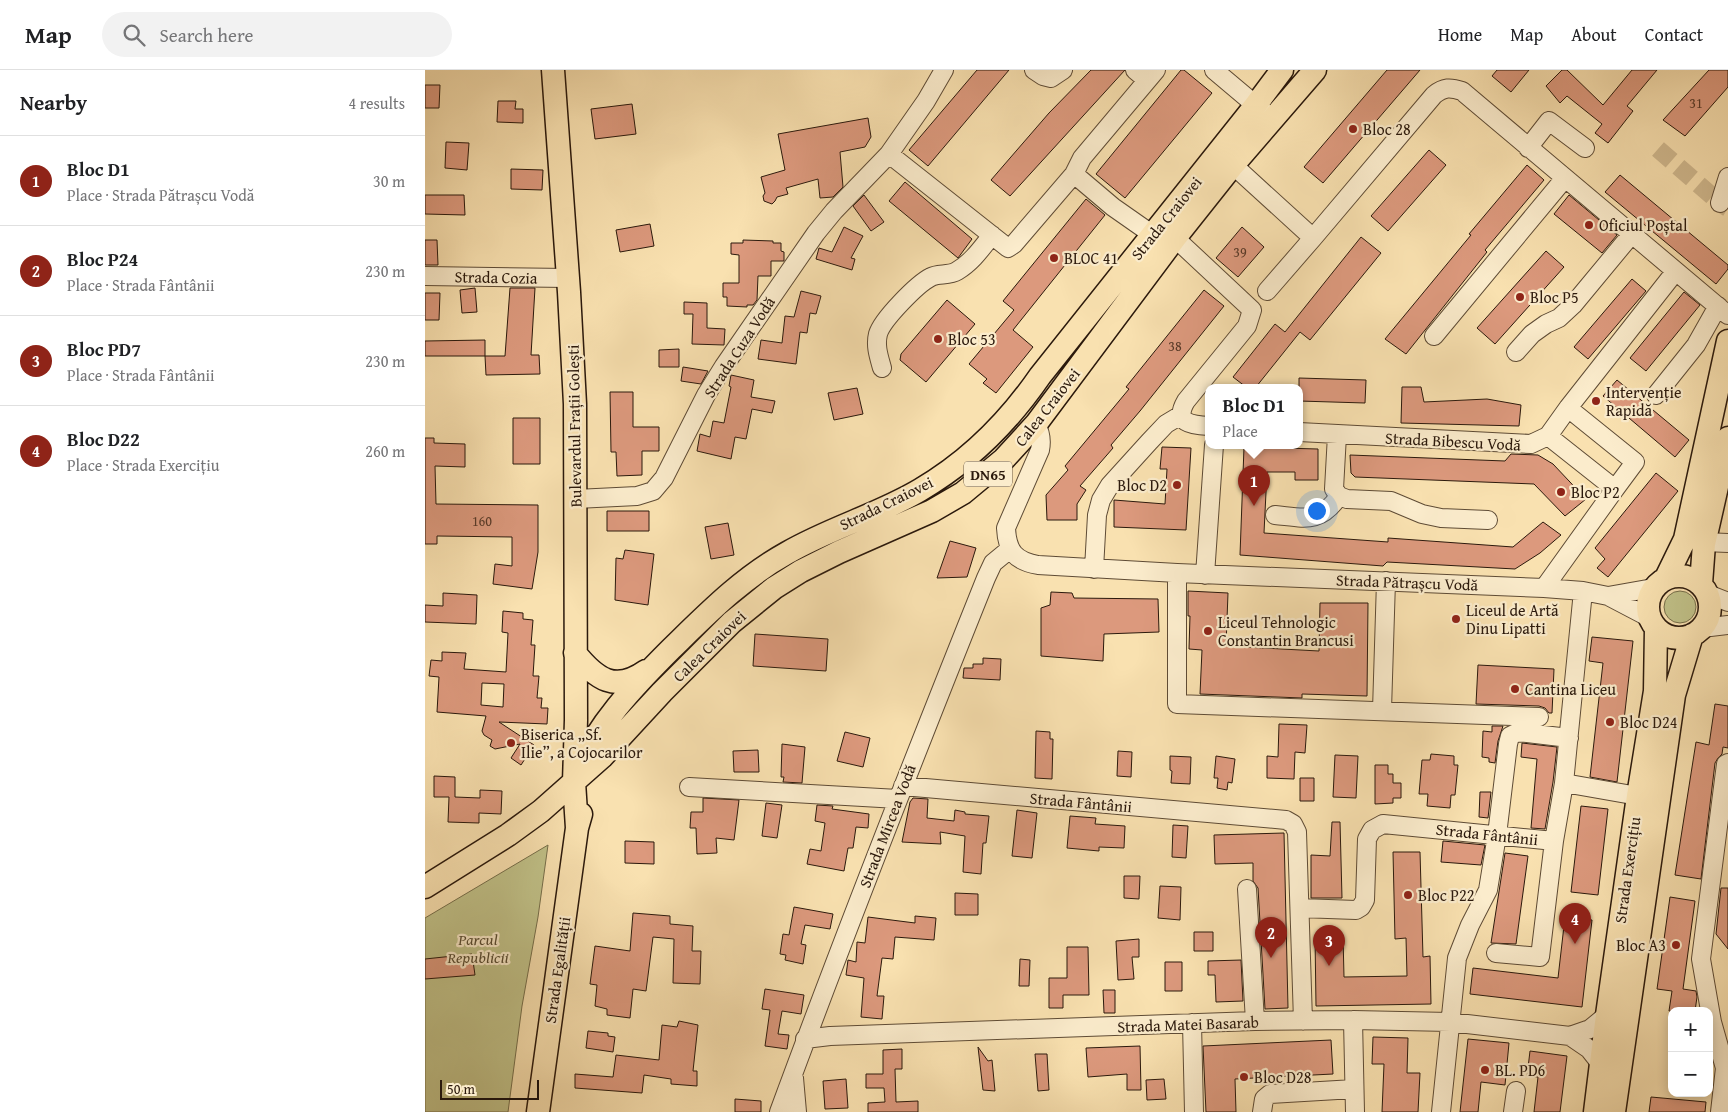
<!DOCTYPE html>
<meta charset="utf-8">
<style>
:root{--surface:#fff;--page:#f2f2f2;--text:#202124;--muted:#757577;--line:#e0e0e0;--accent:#8f2418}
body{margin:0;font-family:"Gentium Book Plus",serif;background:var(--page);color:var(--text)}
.controls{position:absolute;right:15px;bottom:15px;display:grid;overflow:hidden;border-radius:10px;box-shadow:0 2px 12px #0003}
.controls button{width:45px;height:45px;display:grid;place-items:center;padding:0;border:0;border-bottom:1px solid var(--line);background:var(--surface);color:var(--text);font:25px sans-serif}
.scale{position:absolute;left:15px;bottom:12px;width:99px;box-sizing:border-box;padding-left:5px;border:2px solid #2b190c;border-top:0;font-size:14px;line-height:18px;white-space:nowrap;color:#2b190c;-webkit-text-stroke:4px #fbeccc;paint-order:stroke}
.you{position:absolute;left:891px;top:440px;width:18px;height:18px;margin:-12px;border:4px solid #fff;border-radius:50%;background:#1a73e8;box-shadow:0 0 0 8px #1a73e833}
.badge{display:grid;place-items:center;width:32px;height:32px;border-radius:50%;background:var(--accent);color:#fff;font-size:16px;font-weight:700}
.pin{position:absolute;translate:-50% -41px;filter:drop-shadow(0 1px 2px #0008)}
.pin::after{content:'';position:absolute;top:26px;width:18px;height:15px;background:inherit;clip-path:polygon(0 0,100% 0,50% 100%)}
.popup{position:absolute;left:780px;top:314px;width:98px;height:65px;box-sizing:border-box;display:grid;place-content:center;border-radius:10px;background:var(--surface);filter:drop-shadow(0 1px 4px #0005);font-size:16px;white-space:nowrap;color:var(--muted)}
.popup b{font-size:19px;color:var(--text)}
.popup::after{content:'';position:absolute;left:50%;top:100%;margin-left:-10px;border:10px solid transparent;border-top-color:var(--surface)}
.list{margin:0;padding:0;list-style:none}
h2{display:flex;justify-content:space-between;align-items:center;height:65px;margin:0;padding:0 20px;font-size:21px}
h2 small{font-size:16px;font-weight:400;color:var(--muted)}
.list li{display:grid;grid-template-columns:32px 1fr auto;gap:15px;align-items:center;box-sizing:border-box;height:90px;padding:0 20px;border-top:1px solid var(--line)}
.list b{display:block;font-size:19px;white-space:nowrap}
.list p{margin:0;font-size:16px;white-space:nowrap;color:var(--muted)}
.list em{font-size:16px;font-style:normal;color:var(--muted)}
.icon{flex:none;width:28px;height:28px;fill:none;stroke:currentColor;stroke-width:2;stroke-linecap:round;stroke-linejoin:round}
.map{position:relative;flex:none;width:1303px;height:1042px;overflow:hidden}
header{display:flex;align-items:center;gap:30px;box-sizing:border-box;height:70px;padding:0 25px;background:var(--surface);border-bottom:1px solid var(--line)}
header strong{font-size:24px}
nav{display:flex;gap:28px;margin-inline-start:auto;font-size:18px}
.search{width:350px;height:45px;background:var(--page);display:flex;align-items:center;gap:12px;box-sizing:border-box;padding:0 18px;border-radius:28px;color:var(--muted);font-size:19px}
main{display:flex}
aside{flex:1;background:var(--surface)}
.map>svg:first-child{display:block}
.green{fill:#c1c289;stroke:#766e4a}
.building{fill:#dc997d;stroke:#2b190c;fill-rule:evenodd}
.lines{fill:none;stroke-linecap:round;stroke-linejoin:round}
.minor-tunnel{stroke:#d0b98f;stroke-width:18;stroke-dasharray:18 9;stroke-linecap:butt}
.minor-casing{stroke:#5e4b35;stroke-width:20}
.major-casing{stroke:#2b190c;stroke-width:25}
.minor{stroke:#fbeccc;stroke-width:18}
.major{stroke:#f9e1b0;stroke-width:22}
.poi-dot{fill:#8f2418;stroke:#fbeccc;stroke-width:2}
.labels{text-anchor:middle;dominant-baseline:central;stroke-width:4.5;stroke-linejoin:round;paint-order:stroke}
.number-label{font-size:14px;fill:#573928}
.shield{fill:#fbeccc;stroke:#695846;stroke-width:1}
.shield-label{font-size:15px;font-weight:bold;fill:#2b190c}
.poi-label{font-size:16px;fill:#2b190c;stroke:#fbeccc;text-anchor:start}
.street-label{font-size:16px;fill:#2b190c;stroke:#fbeccc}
.park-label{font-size:16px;font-style:italic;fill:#584c32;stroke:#fbeccc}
</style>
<header>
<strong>Map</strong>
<div class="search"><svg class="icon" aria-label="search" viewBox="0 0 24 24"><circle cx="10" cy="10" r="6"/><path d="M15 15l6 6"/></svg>Search here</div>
<nav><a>Home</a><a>Map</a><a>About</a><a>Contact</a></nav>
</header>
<main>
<aside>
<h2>Nearby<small>4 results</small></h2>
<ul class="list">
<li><span class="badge">1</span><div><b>Bloc D1</b><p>Place · Strada Pătrașcu Vodă</p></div><em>30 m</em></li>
<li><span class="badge">2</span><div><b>Bloc P24</b><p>Place · Strada Fântânii</p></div><em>230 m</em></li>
<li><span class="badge">3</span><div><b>Bloc PD7</b><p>Place · Strada Fântânii</p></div><em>230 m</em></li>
<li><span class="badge">4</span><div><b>Bloc D22</b><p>Place · Strada Exercițiu</p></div><em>260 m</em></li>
</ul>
</aside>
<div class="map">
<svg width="1303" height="1042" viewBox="0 0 1303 1042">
<rect width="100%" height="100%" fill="#f9e1b0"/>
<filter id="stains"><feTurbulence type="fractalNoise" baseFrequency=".004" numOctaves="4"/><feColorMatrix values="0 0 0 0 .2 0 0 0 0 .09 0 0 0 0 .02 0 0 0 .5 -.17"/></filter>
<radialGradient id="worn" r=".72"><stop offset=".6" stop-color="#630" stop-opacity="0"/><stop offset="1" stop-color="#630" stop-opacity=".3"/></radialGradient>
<path class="green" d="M1239 537a16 16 0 1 1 32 0a16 16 0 1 1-32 0Z
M123,775L113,847L97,936L83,1042H0V848Z"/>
<path class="building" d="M552,0H584L503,96L484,80Z
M666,0H700L585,126L566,110L624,43Z
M756,0H759L787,23L700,128L671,104Z
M962,0H995L898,113L879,97Z
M1072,0H1104L1086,22L1067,6Z
M1137,0H1142L1178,35L1207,0H1232L1202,36L1208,41L1183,73L1170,63L1177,54L1142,26L1135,33L1121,16Z
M1284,0H1303V17L1260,66L1238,50Z
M0,15H15L14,38H0Z
M73,31H91L90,39H98V53L72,52Z
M207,34L211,64L170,69L166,39Z
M443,48L446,67L440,77L415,82L418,117L408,127L395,128L393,109L361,118L363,124L352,127L350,131L347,134L339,131L338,126L340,123L336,107L360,100L353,64Z
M21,72L44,73L42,100L20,98Z
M1004,80L1021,95L963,161L946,146Z
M1102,95L1119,110L1060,180L1062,182L981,284L960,269L1046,165L1044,164Z
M86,99L118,100L117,120L86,119Z
M1195,105L1303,195V199L1291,214L1180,122Z
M480,112L547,169L533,188L464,131Z
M0,125H39L40,145L0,144Z
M439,125L459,152L446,161L428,136Z
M1144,125L1192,165L1177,183L1129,144Z
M661,129L680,145L588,260L608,277L571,323L558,313L562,309L544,294L589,240L578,231Z
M225,154L229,176L195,182L191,160Z
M419,157L438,166L426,188L430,189L427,200L391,189L394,178L407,182Z
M817,157L839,177L813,207L791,188Z
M936,167L956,183L885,270L875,262L831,317H821L808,307L850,254L860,262Z
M0,170H12L13,195H0Z
M318,170L348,171V173H356V181L359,182V191H346V206H333L332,230L328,235H322V237L302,236V227H298V213H314V185L306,184V173H318Z
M1121,181L1139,197L1070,274L1052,258Z
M1207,209L1221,221L1163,289L1149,277Z
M50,218L52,242L37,243L35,220Z
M85,218H110L106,285H114L115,304L61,305L60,286H80Z
M779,220L799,236L715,341L686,375L688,378L655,416L661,420L652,434V450H622L621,425L643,400L640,396L704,319L701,317Z
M376,221L396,226L391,244L385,243L382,263L375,262L371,294L333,289L336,270L357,273L360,246L369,247Z
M1259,222L1275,235L1221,301L1205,288Z
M0,223H15L14,250H0Z
M522,230L550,254L501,312L475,290L476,284Z
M259,232L282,233V258L300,259L299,275L267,274L268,244H259Z
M60,270V286H0V271Z
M254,279V297H234V280Z
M258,297L283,301L276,314L256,311Z
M306,305L329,310L326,327L350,331L347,343L327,339L321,369L310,367L306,389L272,381L275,364L285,367L288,351L299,353L306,317L304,316Z
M874,308L941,310L940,333L874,331Z
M1192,310L1264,370L1250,387L1178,326Z
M977,317H996L999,332L1062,329L1096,335L1094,356L976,353Z
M432,318L438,344L409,350L403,323Z
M185,322H208V357H234V381H217V405L192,406L191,382H186Z
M88,348H115V394H88Z
M0,368H9V373L40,374V397L10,396L11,434L113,435V482L107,519L68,514L70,494L87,496V467L12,466V474H0Z
M737,377L766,378L761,460L689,457V430L740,434L742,399H735Z
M819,377L893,379V410H870V402H842L839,463L963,472V468L1088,477L1118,452L1136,465L1115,483L1090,499L962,492L958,496L815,485Z
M1086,384L1113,385L1128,394L1161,429L1140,446L1109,414L930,407L926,403L925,385L1080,391Z
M1231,403L1253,421L1183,507L1172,498L1180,489L1170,478Z
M182,441H224V461H182Z
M303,453L309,485L286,489L280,457Z
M525,471L551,478L542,507L512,508Z
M200,480L229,484L223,535L190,530L191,488L198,489Z
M763,521L803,523L801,576L894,581L895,533H943L942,626L877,624V628L775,624L777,580L764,579L765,546H763Z
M626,522L647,523L649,528L733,529L734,562L679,564L678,591L616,586V538L625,535Z
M18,523L52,525L51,554L0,552V535L18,536Z
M78,541L98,543V549L108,550L106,575H110L108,606H114L112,628H117L116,638H123L122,654L74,652L109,675L96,695L86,688L95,674L70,679L65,676L67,670L59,665L57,661L61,646L12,642L14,607L4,606L6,590L17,591V582L41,583L39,599L81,602L83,563L77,562ZM57,613L79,614L78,637L56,635Z
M330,564L403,569L401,601L328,596Z
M1167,567L1208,571L1192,712L1165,707L1178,593L1164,591Z
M558,588L576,589L575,610L538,608L539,598H548V594H558Z
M1053,595L1129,599L1127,643H1124L1120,638L1114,636L1051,634Z
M1290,634L1303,636V678L1298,677L1297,684L1293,688L1290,693L1276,809L1250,805L1271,672L1284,675Z
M854,654L882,655L880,683L870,682L869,709L842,708V686L853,687Z
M1067,656H1078L1073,671L1070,693L1064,692V688L1057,687L1058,661L1067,662Z
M611,661L625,662V669H628L627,709L610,708Z
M420,662L445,668L438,697L412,691Z
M1097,673L1132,677L1128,712L1120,759L1106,758L1112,689L1096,687Z
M357,674L380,677L377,713L358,712L359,707H356Z
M333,680L334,702H309L308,681Z
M693,681L707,682L706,707L692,706Z
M1006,684L1029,686V695H1033L1030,725H1026L1025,738L1002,736L1003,724H994L997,690H1005Z
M910,685L933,686L931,728L908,727Z
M745,686L766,687L765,714L746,713L747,701L745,700Z
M791,686L810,689L807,713L803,712L802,720L792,718L793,708H789Z
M950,695H963V704H968V713H976V728H968V733L950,734Z
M9,706L30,707V727L55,728V720L77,721L76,744L54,743V753L23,752L24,727H9Z
M875,708H889V731H875Z
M1055,722H1066L1063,748L1054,747Z
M278,728L314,730L309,770L291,768L292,783L272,784L271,758H265L266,742H278Z
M488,728L503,729L502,748L529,751L530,740L540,742V744L564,746L561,773H558L556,804L538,802L540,766L515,762L516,774L477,772L485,732Z
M341,733L357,735L352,768L337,766Z
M392,735L408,736L407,739L444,744L443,758L431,757L428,778H423L419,801L382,794L385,779L396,781L400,753L390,751Z
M1156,736L1183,739L1173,825L1146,822Z
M592,740L612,743L607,788L587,786Z
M645,746L671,748L670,754L700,756L699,778L674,777V781L642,778Z
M907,752H915L917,828H886V785L905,786Z
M748,755L763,756L761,788L747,787Z
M859,763L863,938L840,939L833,818L828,811V793L790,794L789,765Z
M200,771L229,772V794L200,793Z
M1018,771L1060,775L1056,795L1016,792Z
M968,782H995L998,887L1005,886L1006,934L891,936L890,866H918L919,907L982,906L981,868L970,869Z
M1080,783L1103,786L1091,874L1066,873Z
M699,806H715L714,829L699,828Z
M735,816L756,817L755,850L733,848Z
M1296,818H1303V879L1291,864Z
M530,823L553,824V845H530Z
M1245,827L1270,831L1258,919L1271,921L1272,927L1270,941H1244L1247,921L1232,919Z
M369,837L408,844L405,859L380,855L376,874L381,875L378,894L360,890L361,885L355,884L358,864L364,865Z
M208,843L245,846V854L268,856L267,881H276L275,914L248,913L249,869L228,867L221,921L208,919L205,948L182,945V939L170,936L172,915L165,914L170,876L205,881Z
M490,846L511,848L509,870L470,867L468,889L457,888L452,926H459L457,949L436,947L439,908L421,905L423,890L431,892L432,872L440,873L443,847L490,853Z
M1140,847L1167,850L1157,937L1045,924L1048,898L1133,908Z
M769,862H788V881H769Z
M714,869V887H707L709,909L693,910L691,871Z
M642,877H663L664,925H638V938H624V908H642Z
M47,884L50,905L0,909V889Z
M595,889L605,890L604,916H594Z
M816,890L818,931L791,932L790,905H783V891Z
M740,892H757V921H740Z
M340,919L379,925L376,944L357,941L353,964L364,965L362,979L340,976L345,940L337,939Z
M678,920H690V943H679Z
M254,951L273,955L268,1001H272V1016L246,1014V1009L219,1005L217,1023L150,1018V1004L188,1007L191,985L234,990L237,955L252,957Z
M163,961L183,963V966L190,967L188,982L161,978Z
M948,967L983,968L982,1003H995L993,1042H957L959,994H947Z
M1043,969L1084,973L1080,1015L1056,1012L1053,1042H1035Z
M906,970L908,1004L810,1009L811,1042H781L778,976Z
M715,976L716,1020H702V1004L663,1007L661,978Z
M553,977L563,991L567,990L570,1021L558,1020Z
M477,979V999H470L471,1032L493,1031V1042H443V1033L460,1032L459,1018H441V1004H458V980Z
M1105,981L1142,986L1135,1042H1109L1113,1007L1102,1006Z
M610,984H622L624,1020L613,1021Z
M421,1009L423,1038L400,1039L398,1011Z
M739,1009L741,1029L722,1030L721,1010Z
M1226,1027L1281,1032L1280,1042H1224Z
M310,1029L336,1031V1042H310Z"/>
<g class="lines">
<path class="minor-tunnel" d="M1233,79L1295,133L1303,138"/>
<defs>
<path id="minor" d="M609,0L618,6L626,8L638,0
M710,0L722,10
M789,0L840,43
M1103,78L1124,51L1160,78
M464,84L583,178L589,174L649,104L688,137L728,165
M808,95L888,168
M649,104L657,88L731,0
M1295,133L1303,107
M750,168L827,240L822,256L761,331C748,353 766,355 784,356
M0,206L143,208
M842,221L888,168L1009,25C1019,17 1025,17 1037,21L1303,245
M1009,266L1140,108
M1091,282L1107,264L1121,254L1134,248L1148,235L1206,165
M457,298C454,287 450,276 453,264C457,250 492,214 506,207C513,203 524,206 532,201C547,192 556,179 567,165
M1231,325L1271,275L1293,236
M1143,338L1210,392L1190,419
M611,354C616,363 617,370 615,380L581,458C582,481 590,491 613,495L752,503L1119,518L1158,521L1183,526L1225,548
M874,362L1106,374L1123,366L1143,338L1250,202
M912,365L909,419L914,426L922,429L966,431L997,444L1016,448L1063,450
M151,429L212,426L228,421L239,408L281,325L299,296L391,163L409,141L464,84L501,31L519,0
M850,445C880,448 895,454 914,426
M1279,472L1303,473
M669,499L672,445L676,430L685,415L724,372L741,354L756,345
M752,503V634L1114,647
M780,505L789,375
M1119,518L1190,419L1123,366
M1283,524L1303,532
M1183,526L1228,518
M1277,558L1303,555
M957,640L961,511
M1139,713L1213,726
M478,716L861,750L868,754L872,762L878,951
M264,717L473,729
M822,819L830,951
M875,838L931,840L936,837L940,830L942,769L947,760L958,754L1129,771L1139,713L1158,521
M1071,883L1115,887L1129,771
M928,950L930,1042
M767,953L769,1042
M1145,966L1164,979L1175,993
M380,969L405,966L830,951L928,950L1025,952L1145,966L1165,959L1182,945
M369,1008L372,1042
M354,1042C420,863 490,685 561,508L568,493L585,479
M837,1042L839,1029L845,1024L929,1019
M1016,1042L1032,888L1045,855L1063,820L1072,765L1083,674L1085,666L1093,662L1144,668
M1088,1042L1091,1021
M1295,1042L1300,998L1287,952L1276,889L1301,694L1303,693"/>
<path id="major" d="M128,0L144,222L150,334L151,650L149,712L152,758
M1223 537a31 31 0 1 1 62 0a31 31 0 1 1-62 0Z
M1241,508L1260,469L1303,271
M1276,514L1279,474L1303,368
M150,583C171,609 190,623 221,601
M151,705C171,655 209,616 246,579C283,543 317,508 362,483C405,458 453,445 495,420C543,392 584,351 615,306L830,36L857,0
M0,817L83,765L116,741L177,687L237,622L307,552L349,518L376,501L414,482L507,441L538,423L579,389L611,354L750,168L808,95L890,0
M113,1042L152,758L156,744
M1170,1042L1182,945L1213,726L1230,621L1231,558
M1189,1042L1249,625L1267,565"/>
</defs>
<use href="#minor" class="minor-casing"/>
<use href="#major" class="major-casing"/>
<use href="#minor" class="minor"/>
<use href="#major" class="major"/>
</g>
<g class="poi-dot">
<circle cx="928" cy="59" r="5"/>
<circle cx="1164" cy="155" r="5"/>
<circle cx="629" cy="188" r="5"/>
<circle cx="1095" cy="227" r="5"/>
<circle cx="513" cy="269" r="5"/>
<circle cx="1171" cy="331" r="5"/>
<circle cx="752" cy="415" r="5"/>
<circle cx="1136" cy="422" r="5"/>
<circle cx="1031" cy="549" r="5"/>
<circle cx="783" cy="561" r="5"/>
<circle cx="1090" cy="619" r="5"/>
<circle cx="1185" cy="652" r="5"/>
<circle cx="86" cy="673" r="5"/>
<circle cx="983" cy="825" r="5"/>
<circle cx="1251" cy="875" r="5"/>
<circle cx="1060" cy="1000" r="5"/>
<circle cx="819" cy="1007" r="5"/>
</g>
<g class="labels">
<g class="number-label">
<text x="1271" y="33">31</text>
<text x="815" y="182">39</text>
<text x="750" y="276">38</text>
<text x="57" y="451">160</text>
</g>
<rect class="shield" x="539" y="391.5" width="48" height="25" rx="4"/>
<g class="shield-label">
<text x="563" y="404">DN65</text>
</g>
<g class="poi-label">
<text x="938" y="59">Bloc 28</text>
<text x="1174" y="155">Oficiul Poștal</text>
<text x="639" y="188">BLOC 41</text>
<text x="1105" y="227">Bloc P5</text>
<text x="523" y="269">Bloc 53</text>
<text x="1181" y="322">Intervenție<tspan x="1181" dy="18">Rapidă</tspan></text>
<text x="742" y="415" text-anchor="end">Bloc D2</text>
<text x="1146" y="422">Bloc P2</text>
<text x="1041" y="540">Liceul de Artă<tspan x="1041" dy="18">Dinu Lipatti</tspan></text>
<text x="793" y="552">Liceul Tehnologic<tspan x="793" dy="18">Constantin Brancusi</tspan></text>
<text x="1100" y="619">Cantina Liceu</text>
<text x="1195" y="652">Bloc D24</text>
<text x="96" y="664">Biserica „Sf.<tspan x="96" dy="18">Ilie”, a Cojocarilor</tspan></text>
<text x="993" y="825">Bloc P22</text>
<text x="1241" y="875" text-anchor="end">Bloc A3</text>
<text x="1070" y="1000">BL. PD6</text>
<text x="829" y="1007">Bloc D28</text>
</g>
<g class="street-label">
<text transform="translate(741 148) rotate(-51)">Strada Craiovei</text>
<text transform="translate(71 207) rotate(1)">Strada Cozia</text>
<text transform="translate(314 277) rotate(-57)">Strada Cuza Vodă</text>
<text transform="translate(622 337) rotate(-52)">Calea Craiovei</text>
<text transform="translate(149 356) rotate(-91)">Bulevardul Frații Golești</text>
<text transform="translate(1028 371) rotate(3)">Strada Bibescu Vodă</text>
<text transform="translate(461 433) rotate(-26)">Strada Craiovei</text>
<text transform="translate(982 512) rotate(2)">Strada Pătrașcu Vodă</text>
<text transform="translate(284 576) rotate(-44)">Calea Craiovei</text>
<text transform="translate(656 732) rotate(5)">Strada Fântânii</text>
<text transform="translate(462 756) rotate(-69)">Strada Mircea Vodă</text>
<text transform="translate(1062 764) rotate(6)">Strada Fântânii</text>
<text transform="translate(1202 800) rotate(-82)">Strada Exercițiu</text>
<text transform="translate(132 900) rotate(-82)">Strada Egalității</text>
<text transform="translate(763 954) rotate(-2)">Strada Matei Basarab</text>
</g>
<g class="park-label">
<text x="53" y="869">Parcul<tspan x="53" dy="18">Republicii</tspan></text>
</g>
</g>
<rect width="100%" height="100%" filter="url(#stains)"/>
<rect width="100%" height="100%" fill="url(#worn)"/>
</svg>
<div class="controls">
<button>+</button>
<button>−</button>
</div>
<div class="scale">50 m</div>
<div class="you"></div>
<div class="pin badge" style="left:829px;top:436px">1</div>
<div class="popup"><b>Bloc D1</b>Place</div>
<div class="pin badge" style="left:846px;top:888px">2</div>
<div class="pin badge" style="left:904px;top:896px">3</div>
<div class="pin badge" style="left:1150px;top:874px">4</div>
</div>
</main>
